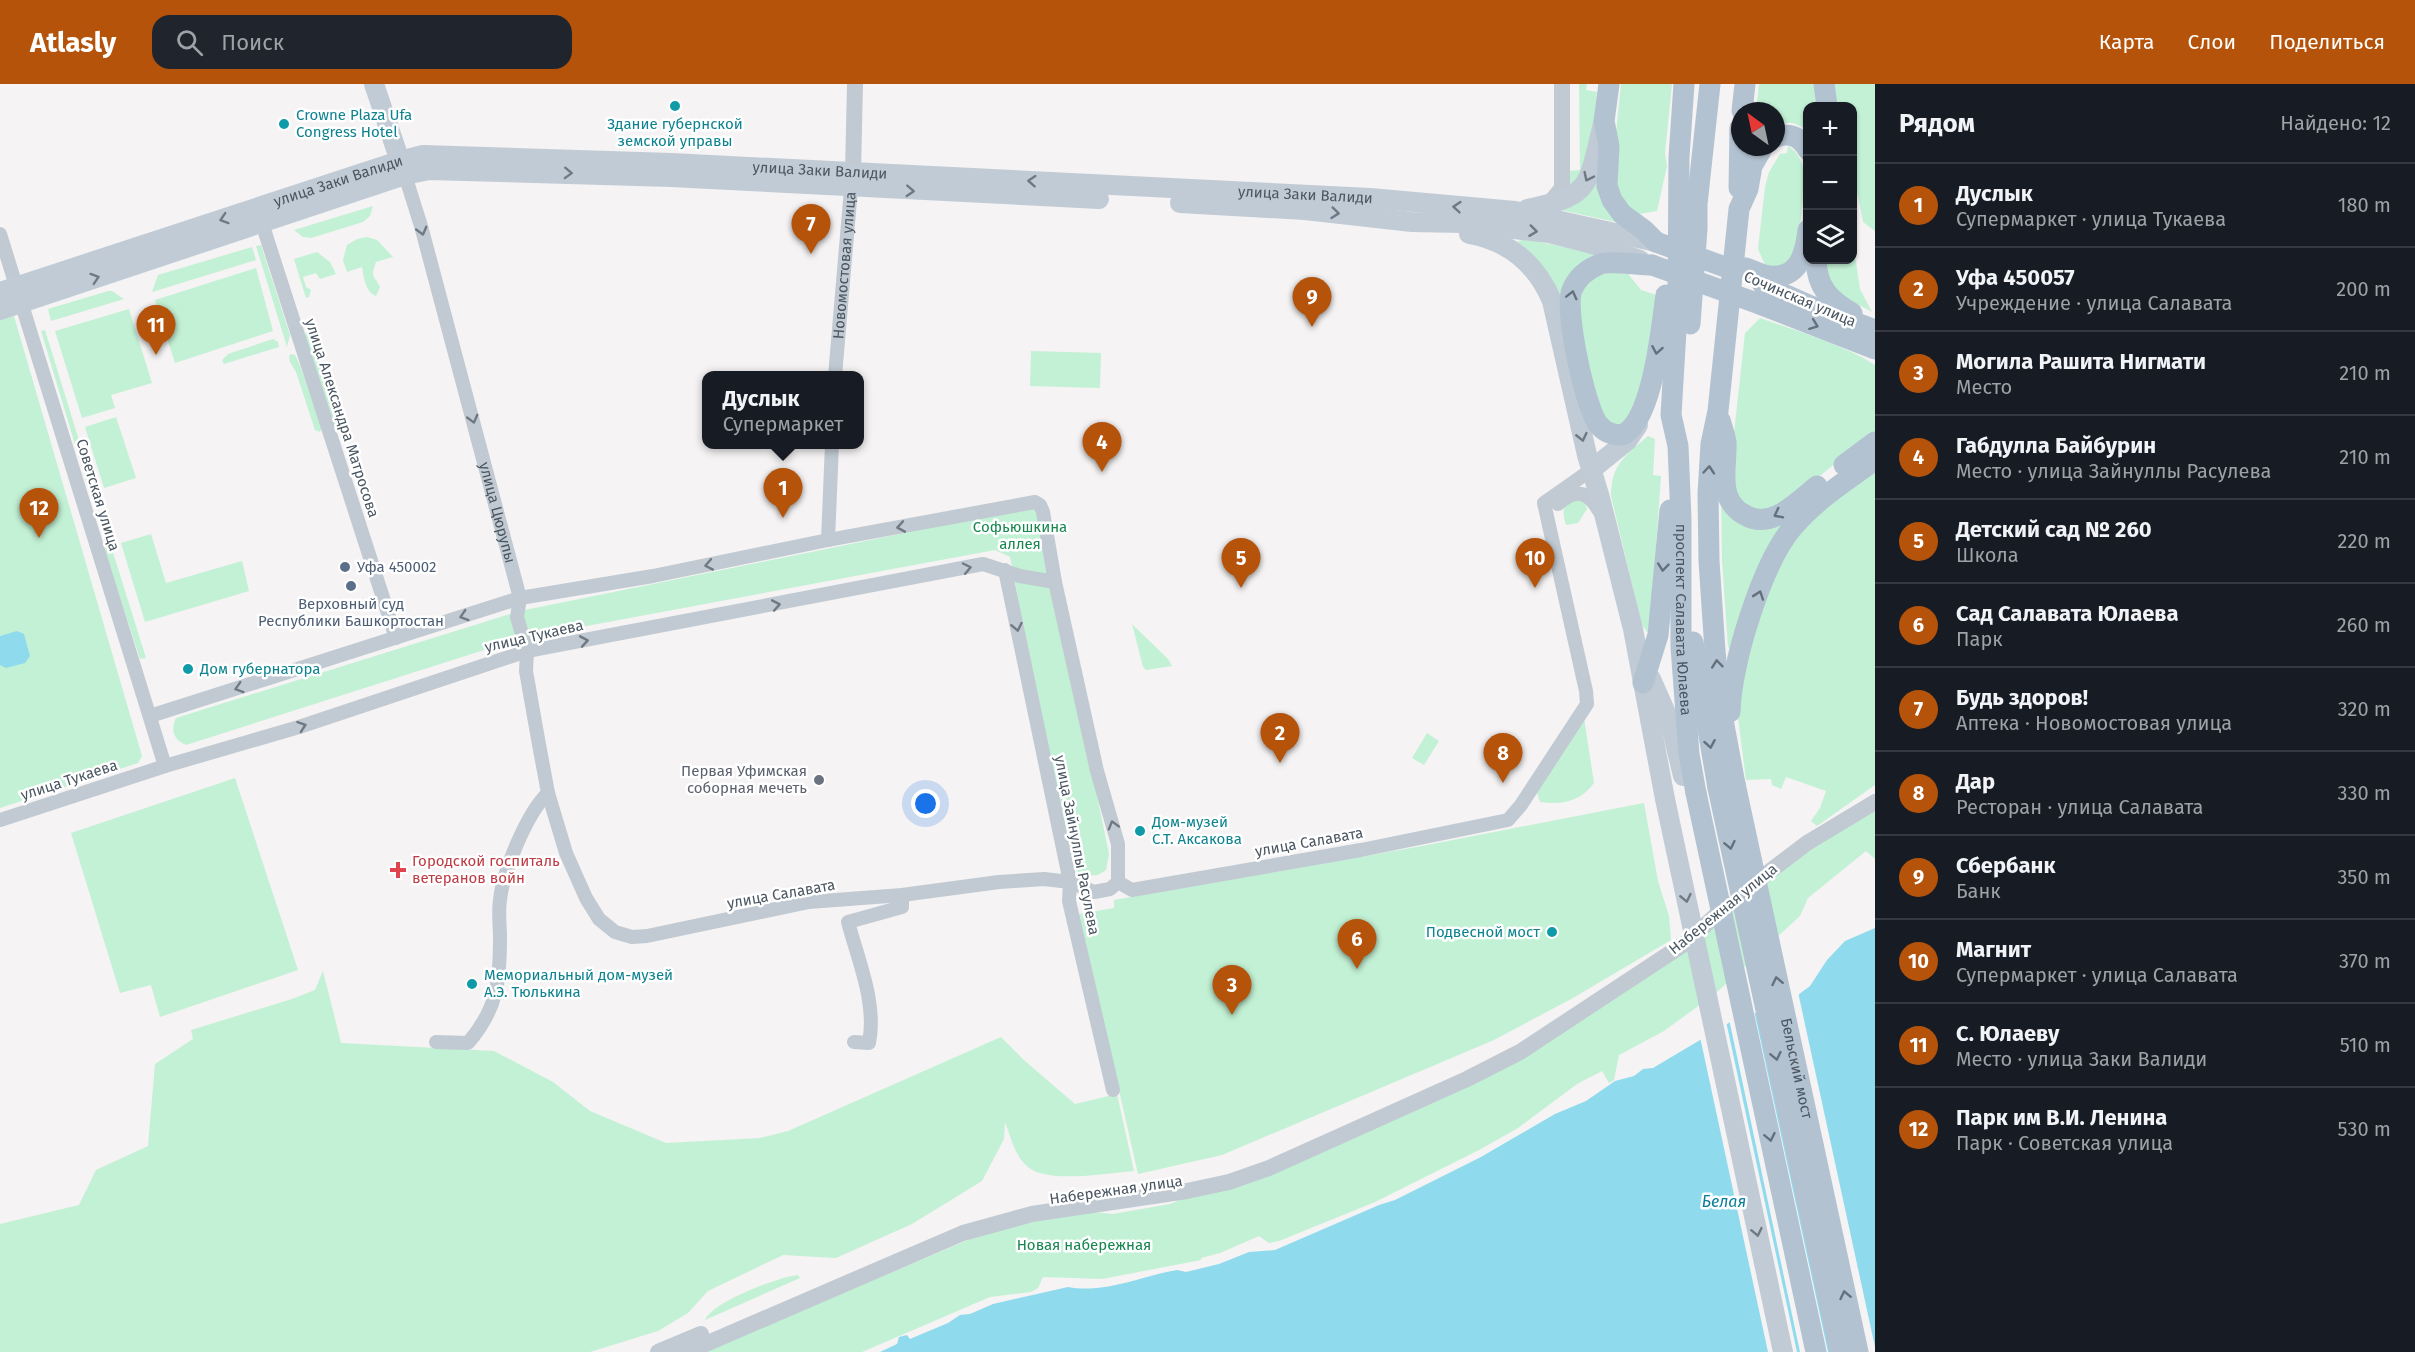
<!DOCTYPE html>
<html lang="ru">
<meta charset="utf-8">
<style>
:root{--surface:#171b24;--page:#20242c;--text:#f1f3f6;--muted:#9ea1a6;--line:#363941;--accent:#b45309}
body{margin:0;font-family:"Fira Sans",sans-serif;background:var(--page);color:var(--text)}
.controls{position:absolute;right:18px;top:18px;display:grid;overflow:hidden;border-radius:12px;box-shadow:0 2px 4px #0004}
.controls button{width:54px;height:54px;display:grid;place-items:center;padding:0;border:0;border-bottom:2px solid var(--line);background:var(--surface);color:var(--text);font:30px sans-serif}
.compass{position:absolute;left:1731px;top:18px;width:54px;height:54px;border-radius:50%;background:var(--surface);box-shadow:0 2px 4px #0004;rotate:327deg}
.you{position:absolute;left:926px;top:720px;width:21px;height:21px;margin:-15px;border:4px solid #fff;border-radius:50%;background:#1a73e8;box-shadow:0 0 0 9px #1a73e833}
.badge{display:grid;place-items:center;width:39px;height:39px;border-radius:50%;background:var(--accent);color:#fff;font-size:20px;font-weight:700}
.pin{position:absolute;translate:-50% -50px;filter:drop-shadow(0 2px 3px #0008)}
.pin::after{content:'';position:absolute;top:32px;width:21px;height:18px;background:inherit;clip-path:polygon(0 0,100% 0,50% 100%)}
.popup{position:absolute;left:702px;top:287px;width:162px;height:78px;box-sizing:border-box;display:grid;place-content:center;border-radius:12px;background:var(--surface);filter:drop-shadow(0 2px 4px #0005);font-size:20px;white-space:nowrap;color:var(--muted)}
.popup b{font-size:22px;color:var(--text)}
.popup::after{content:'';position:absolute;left:50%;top:100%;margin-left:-12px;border:12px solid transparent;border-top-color:var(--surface)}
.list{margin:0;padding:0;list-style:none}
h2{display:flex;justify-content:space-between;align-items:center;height:78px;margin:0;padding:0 24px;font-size:26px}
h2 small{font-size:20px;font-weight:400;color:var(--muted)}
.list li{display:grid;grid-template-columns:39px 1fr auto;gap:18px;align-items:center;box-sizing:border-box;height:84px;padding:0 24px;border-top:2px solid var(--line)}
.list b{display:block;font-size:22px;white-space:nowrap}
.list p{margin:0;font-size:20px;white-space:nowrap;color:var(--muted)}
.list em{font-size:20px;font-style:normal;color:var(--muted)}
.icon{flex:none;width:33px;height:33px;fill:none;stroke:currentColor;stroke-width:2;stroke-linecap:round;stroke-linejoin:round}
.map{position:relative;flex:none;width:1875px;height:1268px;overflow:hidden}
header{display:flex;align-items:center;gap:36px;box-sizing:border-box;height:84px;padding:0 30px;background:var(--accent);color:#fff}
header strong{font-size:28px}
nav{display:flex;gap:33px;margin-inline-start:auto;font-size:21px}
.search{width:420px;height:54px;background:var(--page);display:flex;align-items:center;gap:15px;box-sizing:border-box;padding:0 21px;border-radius:18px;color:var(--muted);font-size:22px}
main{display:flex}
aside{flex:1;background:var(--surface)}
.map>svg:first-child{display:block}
.green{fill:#c3f1d5}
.water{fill:#90daee}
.pier{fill:#f5f3f3}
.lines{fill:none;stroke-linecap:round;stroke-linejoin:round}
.minor{stroke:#c1cad2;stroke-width:14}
.tertiary{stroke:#c1cad2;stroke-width:16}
.secondary{stroke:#c1cbd6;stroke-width:20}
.primary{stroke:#b3c2d1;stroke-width:21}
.secondary-bridge{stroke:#c1cbd6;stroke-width:20}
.primary-bridge{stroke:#b3c2d1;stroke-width:21}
.oneway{stroke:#6e7984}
.oneway2{stroke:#6e7983}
.oneway3{stroke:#64717d}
.culture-dot{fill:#0f9aa8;stroke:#fff;stroke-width:2}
.service-dot{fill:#5c6f8a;stroke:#fff;stroke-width:2}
.worship-dot{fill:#6b7280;stroke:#fff;stroke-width:2}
.health-dot{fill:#e0444e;stroke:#fff;stroke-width:2}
.labels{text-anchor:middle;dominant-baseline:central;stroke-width:5;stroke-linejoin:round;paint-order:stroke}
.culture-label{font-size:15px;fill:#0d838f;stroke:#fff;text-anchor:start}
.street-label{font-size:15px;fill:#4a5661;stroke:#fff}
.park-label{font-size:15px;fill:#17864f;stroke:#fff}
.service-label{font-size:15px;fill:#4e5e75;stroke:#fff;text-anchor:start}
.worship-label{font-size:15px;fill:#5b616d;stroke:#fff;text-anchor:end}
.health-label{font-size:15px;fill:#be3a42;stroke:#fff;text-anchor:start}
.water-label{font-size:16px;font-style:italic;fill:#0c7c9b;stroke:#fff}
</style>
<header>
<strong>Atlasly</strong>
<div class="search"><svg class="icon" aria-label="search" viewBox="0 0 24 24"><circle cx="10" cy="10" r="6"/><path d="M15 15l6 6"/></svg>Поиск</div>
<nav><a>Карта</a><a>Слои</a><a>Поделиться</a></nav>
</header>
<main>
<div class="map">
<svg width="1875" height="1268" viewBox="0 0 1875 1268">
<rect width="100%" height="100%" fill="#f5f3f3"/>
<path class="green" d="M1579,0H1587L1586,6L1597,8L1590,80L1571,108L1568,87L1580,86Z
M1621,0H1672L1665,69L1667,82L1657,127L1639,130L1626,124L1612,88Z
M1759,0H1818L1822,22H1808L1807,45L1793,39H1776V27H1756Z
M1826,0H1875V147L1863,138L1853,87L1852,22H1833Z
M1788,62C1795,66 1799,72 1802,80C1806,92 1800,161 1793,173C1791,177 1783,182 1779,185L1765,181L1758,165L1765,103L1769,88L1780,70L1787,69Z
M1599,81L1616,138L1556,125Z
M373,122L370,132L363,138L311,154L303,153L294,146Z
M367,153L377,156L393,173L376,178C370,195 374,190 380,203L376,212C365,207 364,194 362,183L347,188L343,176L347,161L357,155Z
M1525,155L1598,170L1562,224L1516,158Z
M1853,157L1860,205L1872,228L1835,208L1823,176H1852Z
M261,161L290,251L287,263L256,162Z
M252,163L256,176L152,208L158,191Z
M317,168L330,178L336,190L320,195L316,189L303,193L306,203L311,206L309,213L306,214L294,175Z
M256,184L273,247L175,279L155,216Z
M1629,188V191L1641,206L1657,211L1640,309L1623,343L1610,341L1598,322L1576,224L1588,194L1595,190Z
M108,207H112L124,215L51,237L48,225Z
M129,225L152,299L111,311L115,324L82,334L55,247Z
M14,232L142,672L138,679L0,724V236Z
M1760,234C1799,248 1840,259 1875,281V348L1797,410L1768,429L1743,423L1731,396L1733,358L1745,249Z
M45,246L94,405L89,407L41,247Z
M308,247L340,343H334L304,252Z
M273,255L278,258L279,263L224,280L222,276L228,270Z
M1031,267L1101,269L1100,304L1030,302Z
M292,270L295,271L300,281L322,345L320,348L315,346L296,288L290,278L289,271Z
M116,333L136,394L104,404L85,343Z
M1648,352L1655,355L1653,391L1661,392L1650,547L1647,548L1642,541L1638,525L1611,412C1611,380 1626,371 1648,352Z
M1875,383V701L1817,742L1811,737L1820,724L1826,707L1786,693L1781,705L1772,701L1771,695L1746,696L1736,618L1774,482L1799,445Z
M1721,412L1726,424L1790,432L1732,566L1728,563L1722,476Z
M1577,413L1585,418L1587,425L1578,439L1566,441C1561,425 1563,421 1577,413Z
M1038,422L1109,770L1106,786L1098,791L1080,792L1069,772L1010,473L995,466L522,554L186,661C174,656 170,646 176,634L520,527Z
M151,450L166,499L242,477L249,507L145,538L121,459Z
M111,462L146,574L140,575L104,465Z
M1132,540L1168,575L1172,582L1146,586L1143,583Z
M1584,634L1594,699C1580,718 1562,721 1540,718L1537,709L1541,700Z
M1427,649L1439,657L1424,681L1412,674Z
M235,694L298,886L160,933L151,901L120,909L71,749Z
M1644,719L1658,797L1669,832L1671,856L1573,914L1494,956L1222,1071L1138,1090L1079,830L1114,824V816L1422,762Z
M1875,727V775L1866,767L1808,814L1800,832L1716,909L1664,947L1619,971L1614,996L1609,999L1602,987L1577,1000L1518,1044L1479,1066L1375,1118L1279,1157L1269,1159L1259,1152L1220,1169L1201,1174V1176L1102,1195L1043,1193L1038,1204L1031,1208L990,1213L862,1268H703L987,1148L1083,1127L1113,1130L1170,1120L1470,1001L1746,814L1814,763Z
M323,887L341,959L494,967L553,998L590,1027L666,1059L760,1054L788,1047L1001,953L1025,977L1075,1020L1117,1010L1134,1087C1108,1089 1048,1100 1028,1083C1014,1071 1011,1053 1005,1038L1004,1055L982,1097L912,1140L836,1174L783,1171L708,1207L688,1229L658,1247L590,1268H0V1140L79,1121L96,1086L148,1062L155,980L193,955L191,946L292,915L315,906Z
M798,1191L800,1194L705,1236C712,1218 778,1193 798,1191Z"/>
<path class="water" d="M17,547L24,550L30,572L25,579L6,584L0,581V552Z
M1875,844V1268H880L897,1260L899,1253L907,1251L910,1255L948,1239L960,1231L970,1230L993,1220L1068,1203C1104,1210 1142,1192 1177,1186L1186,1188L1219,1180L1249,1168L1275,1166L1379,1121L1395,1116L1481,1073L1555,1030L1586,1017L1615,997L1634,992L1643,985L1653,984L1732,937L1790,917L1810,902L1827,876L1845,857Z"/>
<path class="pier" d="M1798,908L1875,1263V1268H1832L1789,915Z
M1754,926L1828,1268H1800L1729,935Z
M1726,937L1797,1268H1768L1700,953Z"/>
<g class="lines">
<g class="minor">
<path id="s1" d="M405,91L421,142L520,514L517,533L527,567L526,587L538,655L548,709L566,769L586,814L599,835L615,848L632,853L647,852L809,818L902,811L999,798L1044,795L1070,798L1094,808L1110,805L1118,798L1132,806L1361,766L1508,736L1521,721L1587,620L1586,607L1544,419L1591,386"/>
<path d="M259,130L396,554"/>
<path d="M0,150L165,682"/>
<path id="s2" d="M835,292L852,93"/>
<path d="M1558,420C1576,404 1588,407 1599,427"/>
<path d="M828,456L832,360"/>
<path d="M1005,486L1070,798L1069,817L1113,1006"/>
<path d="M150,632L520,514L653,492L828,456L1035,418L1040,421L1043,428L1055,498L1097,687L1118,760V798"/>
<path d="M0,736L165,682L299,643L527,567L983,480L1020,492L1055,498"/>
<path d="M436,958L468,959C498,924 500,897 500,853C500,841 498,828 500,816C503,787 527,729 548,709"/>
<path d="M854,958L869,959C877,919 858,876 848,838L902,823V811"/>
</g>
<path class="tertiary" d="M853,88L855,0
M1548,121L1562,104V0
M1749,803L1807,759L1875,718
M658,1268L701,1250
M687,1268L963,1149L1032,1130L1187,1107L1229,1098L1269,1084L1467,995L1520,968L1687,858L1727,821"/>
<g class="secondary">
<path d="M374,0L404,89"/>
<path d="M1180,119L1305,126L1412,138L1463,139L1549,149L1589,159L1640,176"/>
<path d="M1527,125C1597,112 1587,97 1604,37"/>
<path d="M1469,150C1509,157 1536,179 1552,217L1587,371L1600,414L1633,545L1665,715"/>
<path id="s3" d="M0,208L399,77L423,71L671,79L1370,114L1515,127L1656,158"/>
<path d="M0,226L405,91L429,86L671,93L1099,115"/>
<path d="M1591,386L1627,357L1638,341"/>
<path d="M1651,595L1670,638L1683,692"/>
</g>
<g class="primary">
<path d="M1609,0L1604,37L1609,62L1607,102L1612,116L1622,130L1644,146L1656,158"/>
<path id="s4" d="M1684,0L1679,73L1678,213L1671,331L1678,362L1681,435V563L1689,670L1696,709"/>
<path d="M1824,0L1827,22"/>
<path d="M1742,27L1745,0"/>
<path d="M1776,53C1791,48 1800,53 1808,66"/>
<path d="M1739,104L1740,44"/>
<path d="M1816,176C1817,203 1829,216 1852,229"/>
<path d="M1652,181C1638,181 1608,176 1598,181C1586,186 1577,194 1572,206C1564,225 1585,323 1598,340C1604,348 1612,351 1622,351C1653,338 1661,244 1666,211"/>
<path d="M1764,191C1797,198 1805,173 1808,146"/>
<path d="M1763,201L1811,222L1875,246"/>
<path d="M1762,221L1875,265"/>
<path d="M1690,240L1697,145V120L1710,0"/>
<path d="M1720,336C1722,343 1725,351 1726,358C1727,375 1722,393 1727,410C1730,419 1737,427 1745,431C1771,447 1798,417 1817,402"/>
<path d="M1844,381L1875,358"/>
<path d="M1693,558L1718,704"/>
<path d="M1643,599L1658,551L1670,426"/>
<path d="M1730,628C1731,580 1762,479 1793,443C1816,416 1847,396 1875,376"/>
<path d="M1735,700L1720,620L1715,567L1709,477L1708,410L1711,360L1718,327L1739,125L1748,105L1752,82L1763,63"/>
</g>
<path class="secondary-bridge" d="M1665,715L1783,1268"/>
<g class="primary-bridge">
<path d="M1656,158L1725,183L1746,184L1764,191"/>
<path d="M1652,181L1762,221"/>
<path id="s5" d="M1735,700L1858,1268"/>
<path d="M1718,704L1840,1268"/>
<path d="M1696,709L1816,1268"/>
</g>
</g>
<defs><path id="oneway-chevron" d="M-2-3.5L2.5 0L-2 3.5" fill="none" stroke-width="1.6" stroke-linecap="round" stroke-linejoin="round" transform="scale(1.5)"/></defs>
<g class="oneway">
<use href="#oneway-chevron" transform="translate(568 89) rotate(2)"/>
<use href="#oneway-chevron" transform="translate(1588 93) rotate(116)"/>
<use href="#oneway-chevron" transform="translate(1032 97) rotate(-176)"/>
<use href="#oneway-chevron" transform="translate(910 107) rotate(3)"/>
<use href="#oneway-chevron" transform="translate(1457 123) rotate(-175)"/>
<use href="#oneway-chevron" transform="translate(1335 129) rotate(6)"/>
<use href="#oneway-chevron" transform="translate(224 135) rotate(162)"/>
<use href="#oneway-chevron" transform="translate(1533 147) rotate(7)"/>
<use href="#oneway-chevron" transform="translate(95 194) rotate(-18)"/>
<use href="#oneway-chevron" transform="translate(1582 353) rotate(77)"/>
<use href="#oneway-chevron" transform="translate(1686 814) rotate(78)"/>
<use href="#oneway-chevron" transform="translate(1757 1148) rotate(78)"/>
</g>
<g class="oneway2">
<use href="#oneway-chevron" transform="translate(422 147) rotate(75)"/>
<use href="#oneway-chevron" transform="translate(473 335) rotate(75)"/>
<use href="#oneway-chevron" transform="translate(901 443) rotate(170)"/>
<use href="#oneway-chevron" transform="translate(709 481) rotate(169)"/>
<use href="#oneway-chevron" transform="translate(967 484) rotate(-12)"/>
<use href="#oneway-chevron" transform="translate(776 521) rotate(-10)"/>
<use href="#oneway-chevron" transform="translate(464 532) rotate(162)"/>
<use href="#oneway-chevron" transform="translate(1017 543) rotate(78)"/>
<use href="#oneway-chevron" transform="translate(584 557) rotate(-10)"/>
<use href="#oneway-chevron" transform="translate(239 604) rotate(163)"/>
<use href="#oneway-chevron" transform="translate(302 642) rotate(-19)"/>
<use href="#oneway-chevron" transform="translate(1113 741) rotate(-106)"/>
</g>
<g class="oneway3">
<use href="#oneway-chevron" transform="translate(1572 211) rotate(-76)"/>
<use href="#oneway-chevron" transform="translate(1814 241) rotate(21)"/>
<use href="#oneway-chevron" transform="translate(1657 266) rotate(100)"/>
<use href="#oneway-chevron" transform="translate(1709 386) rotate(-85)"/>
<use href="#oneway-chevron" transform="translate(1778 430) rotate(153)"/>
<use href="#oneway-chevron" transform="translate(1663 483) rotate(96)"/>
<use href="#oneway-chevron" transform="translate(1759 511) rotate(-71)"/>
<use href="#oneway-chevron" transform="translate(1717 580) rotate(-96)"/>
<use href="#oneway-chevron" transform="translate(1710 660) rotate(80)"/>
<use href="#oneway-chevron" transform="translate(1730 761) rotate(78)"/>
<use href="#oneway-chevron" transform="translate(1777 897) rotate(-102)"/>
<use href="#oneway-chevron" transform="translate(1776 972) rotate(78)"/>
<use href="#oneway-chevron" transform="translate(1770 1053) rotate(78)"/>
<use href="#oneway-chevron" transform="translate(1845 1211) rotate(-102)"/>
</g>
<g class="culture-dot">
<circle cx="675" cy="22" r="6"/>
<circle cx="284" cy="40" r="6"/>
<circle cx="188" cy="585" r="6"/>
<circle cx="1140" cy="747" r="6"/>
<circle cx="1552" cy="848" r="6"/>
<circle cx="472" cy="900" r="6"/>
</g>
<g class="service-dot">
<circle cx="345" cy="483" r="6"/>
<circle cx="351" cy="502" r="6"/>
</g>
<circle class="worship-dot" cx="819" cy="696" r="6"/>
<path class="health-dot" d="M395 777h6v6h6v6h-6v6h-6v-6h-6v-6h6z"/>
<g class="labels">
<g class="culture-label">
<text x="296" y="31">Crowne Plaza Ufa<tspan x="296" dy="17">Congress Hotel</tspan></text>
<text x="675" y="40" text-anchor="middle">Здание губернской<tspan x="675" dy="17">земской управы</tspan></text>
<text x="200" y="585">Дом губернатора</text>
<text x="1152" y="738">Дом-музей<tspan x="1152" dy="17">С.Т. Аксакова</tspan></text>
<text x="1540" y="848" text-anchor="end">Подвесной мост</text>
<text x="484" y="891">Мемориальный дом-музей<tspan x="484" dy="17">А.Э. Тюлькина</tspan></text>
</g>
<g class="street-label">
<text stroke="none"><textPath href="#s3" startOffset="842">улица Заки Валиди</textPath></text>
<text stroke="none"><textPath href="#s3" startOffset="356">улица Заки Валиди</textPath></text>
<text stroke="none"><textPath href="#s3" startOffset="1328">улица Заки Валиди</textPath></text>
<text stroke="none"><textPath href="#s2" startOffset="111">Новомостовая улица</textPath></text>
<text transform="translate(1800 215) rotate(23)">Сочинская улица</text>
<text transform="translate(342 334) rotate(72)">улица Александра Матросова</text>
<text transform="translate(98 411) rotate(73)">Советская улица</text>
<text stroke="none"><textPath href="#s1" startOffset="350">улица Цюрупы</textPath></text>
<text stroke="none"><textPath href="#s4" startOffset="537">проспект Салавата Юлаева</textPath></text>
<text transform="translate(534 552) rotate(-13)">улица Тукаева</text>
<text transform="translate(69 696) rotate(-18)">улица Тукаева</text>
<text transform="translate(1309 758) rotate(-10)">улица Салавата</text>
<text transform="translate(1077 761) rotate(79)">улица Зайнуллы Расулева</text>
<text transform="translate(781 810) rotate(-10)">улица Салавата</text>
<text transform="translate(1723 825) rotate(-39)">Набережная улица</text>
<text stroke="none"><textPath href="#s5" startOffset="291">Бельский мост</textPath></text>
<text transform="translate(1116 1106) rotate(-8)">Набережная улица</text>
</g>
<g class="park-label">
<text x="1020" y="443">Софьюшкина<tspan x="1020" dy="17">аллея</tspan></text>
<text x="1084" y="1161">Новая набережная</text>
</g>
<g class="service-label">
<text x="357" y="483">Уфа 450002</text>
<text x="351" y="520" text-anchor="middle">Верховный суд<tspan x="351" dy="17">Республики Башкортостан</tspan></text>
</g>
<g class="worship-label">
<text x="807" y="687">Первая Уфимская<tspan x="807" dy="17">соборная мечеть</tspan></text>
</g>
<g class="health-label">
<text x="412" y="777">Городской госпиталь<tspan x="412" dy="17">ветеранов войн</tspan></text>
</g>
<g class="water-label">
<text x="1724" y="1117">Белая</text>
</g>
</g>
</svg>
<div class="controls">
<button>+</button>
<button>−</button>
<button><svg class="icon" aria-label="layers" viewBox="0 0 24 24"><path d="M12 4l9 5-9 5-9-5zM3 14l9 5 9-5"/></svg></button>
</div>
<svg class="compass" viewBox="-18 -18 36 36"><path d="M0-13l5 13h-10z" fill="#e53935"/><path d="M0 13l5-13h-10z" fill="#9ea1a6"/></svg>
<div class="you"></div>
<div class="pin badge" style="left:783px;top:434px">1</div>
<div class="popup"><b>Дуслык</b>Супермаркет</div>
<div class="pin badge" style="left:1280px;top:679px">2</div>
<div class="pin badge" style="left:1232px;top:931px">3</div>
<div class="pin badge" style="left:1102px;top:388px">4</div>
<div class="pin badge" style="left:1241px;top:504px">5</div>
<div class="pin badge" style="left:1357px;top:885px">6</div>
<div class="pin badge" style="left:811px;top:170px">7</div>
<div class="pin badge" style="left:1503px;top:699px">8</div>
<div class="pin badge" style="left:1312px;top:243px">9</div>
<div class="pin badge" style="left:1535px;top:504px">10</div>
<div class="pin badge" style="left:156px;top:271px">11</div>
<div class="pin badge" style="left:39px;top:454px">12</div>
</div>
<aside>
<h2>Рядом<small>Найдено: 12</small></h2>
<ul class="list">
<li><span class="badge">1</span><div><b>Дуслык</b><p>Супермаркет · улица Тукаева</p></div><em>180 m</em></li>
<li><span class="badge">2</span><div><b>Уфа 450057</b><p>Учреждение · улица Салавата</p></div><em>200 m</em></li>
<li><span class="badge">3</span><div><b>Могила Рашита Нигмати</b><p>Место</p></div><em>210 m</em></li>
<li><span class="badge">4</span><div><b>Габдулла Байбурин</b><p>Место · улица Зайнуллы Расулева</p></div><em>210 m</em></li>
<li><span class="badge">5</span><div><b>Детский сад № 260</b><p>Школа</p></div><em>220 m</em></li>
<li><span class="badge">6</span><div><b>Сад Салавата Юлаева</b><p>Парк</p></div><em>260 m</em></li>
<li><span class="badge">7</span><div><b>Будь здоров!</b><p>Аптека · Новомостовая улица</p></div><em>320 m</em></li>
<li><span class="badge">8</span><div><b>Дар</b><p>Ресторан · улица Салавата</p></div><em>330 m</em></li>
<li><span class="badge">9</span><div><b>Сбербанк</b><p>Банк</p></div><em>350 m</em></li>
<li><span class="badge">10</span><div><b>Магнит</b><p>Супермаркет · улица Салавата</p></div><em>370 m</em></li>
<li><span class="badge">11</span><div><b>С. Юлаеву</b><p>Место · улица Заки Валиди</p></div><em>510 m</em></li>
<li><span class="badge">12</span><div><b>Парк им В.И. Ленина</b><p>Парк · Советская улица</p></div><em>530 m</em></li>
</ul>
</aside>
</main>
